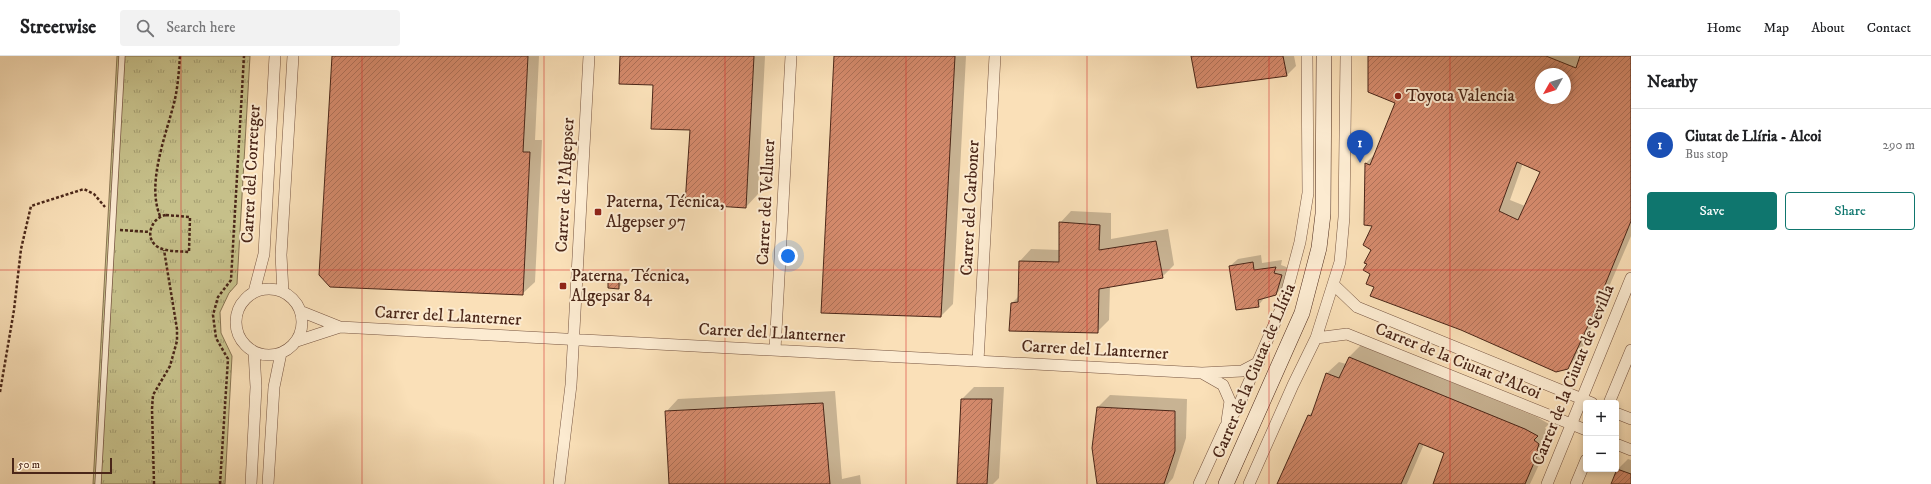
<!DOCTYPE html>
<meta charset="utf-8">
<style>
:root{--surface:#fff;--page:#f2f2f2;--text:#202124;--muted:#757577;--line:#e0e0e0;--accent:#0f766e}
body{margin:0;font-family:"IM FELL DW Pica",serif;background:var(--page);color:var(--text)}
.controls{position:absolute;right:12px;bottom:12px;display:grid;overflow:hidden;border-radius:4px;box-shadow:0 2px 6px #0003}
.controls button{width:36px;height:36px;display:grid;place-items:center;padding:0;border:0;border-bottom:1px solid var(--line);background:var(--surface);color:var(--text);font:20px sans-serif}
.compass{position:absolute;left:1535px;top:12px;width:36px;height:36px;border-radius:50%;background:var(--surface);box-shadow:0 2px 6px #0003;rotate:231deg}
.scale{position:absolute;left:12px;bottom:10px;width:100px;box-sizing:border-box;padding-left:4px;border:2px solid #4a2618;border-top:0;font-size:11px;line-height:14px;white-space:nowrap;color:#4a2618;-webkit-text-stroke:3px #fcebd1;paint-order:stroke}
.you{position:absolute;left:788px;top:200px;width:14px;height:14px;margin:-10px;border:3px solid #fff;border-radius:50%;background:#1a73e8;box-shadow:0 0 0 6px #1a73e833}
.badge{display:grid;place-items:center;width:26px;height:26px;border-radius:50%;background:var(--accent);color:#fff;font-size:13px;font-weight:700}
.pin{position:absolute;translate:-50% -33px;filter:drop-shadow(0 1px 2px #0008)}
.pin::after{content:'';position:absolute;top:21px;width:14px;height:12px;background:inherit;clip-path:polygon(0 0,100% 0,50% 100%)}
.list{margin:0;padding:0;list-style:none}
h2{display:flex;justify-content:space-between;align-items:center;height:52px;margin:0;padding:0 16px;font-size:17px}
h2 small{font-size:13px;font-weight:400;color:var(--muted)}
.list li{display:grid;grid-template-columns:26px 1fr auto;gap:12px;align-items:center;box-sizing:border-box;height:72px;padding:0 16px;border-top:1px solid var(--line)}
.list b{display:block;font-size:15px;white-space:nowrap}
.list p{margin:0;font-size:13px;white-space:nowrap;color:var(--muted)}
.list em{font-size:13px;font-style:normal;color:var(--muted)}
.actions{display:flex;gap:8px;padding:12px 16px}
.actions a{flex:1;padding:9px 0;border:1px solid var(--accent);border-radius:4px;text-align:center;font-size:14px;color:var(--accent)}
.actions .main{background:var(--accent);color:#fff}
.icon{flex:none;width:22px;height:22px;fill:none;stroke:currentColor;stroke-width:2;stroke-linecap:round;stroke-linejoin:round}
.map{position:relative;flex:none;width:1631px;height:428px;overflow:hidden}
header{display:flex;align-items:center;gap:24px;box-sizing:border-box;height:56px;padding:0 20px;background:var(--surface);border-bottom:1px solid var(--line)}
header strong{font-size:19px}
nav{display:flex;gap:22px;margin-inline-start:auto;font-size:14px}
.search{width:280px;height:36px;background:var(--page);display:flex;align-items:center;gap:10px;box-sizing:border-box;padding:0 14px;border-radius:4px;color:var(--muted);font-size:15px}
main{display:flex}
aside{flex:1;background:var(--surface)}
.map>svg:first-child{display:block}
.park{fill:url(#park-tufts);stroke:#887351}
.shadow{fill:#0003;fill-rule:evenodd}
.building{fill:url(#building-hatch);stroke:#4a2618;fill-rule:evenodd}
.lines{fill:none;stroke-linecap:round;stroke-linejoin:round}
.lane-casing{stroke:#765440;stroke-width:7}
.street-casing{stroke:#765440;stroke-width:12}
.secondary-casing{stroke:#4a2618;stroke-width:16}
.path{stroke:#4a2618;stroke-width:2.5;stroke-dasharray:3 2;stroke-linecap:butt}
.lane{stroke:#fcebd1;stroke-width:5.5}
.street{stroke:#fcebd1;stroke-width:11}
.secondary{stroke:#fcebd1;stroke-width:15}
.grid{fill:none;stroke:#d62828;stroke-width:1;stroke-opacity:0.55}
.poi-dot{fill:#8f2418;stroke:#fcebd1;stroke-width:1.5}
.labels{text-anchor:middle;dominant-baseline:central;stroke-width:4;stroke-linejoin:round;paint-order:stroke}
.poi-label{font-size:17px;fill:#4a2618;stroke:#fcebd1;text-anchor:start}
.street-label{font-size:17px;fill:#4a2618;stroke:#fcebd1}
</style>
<header>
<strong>Streetwise</strong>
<div class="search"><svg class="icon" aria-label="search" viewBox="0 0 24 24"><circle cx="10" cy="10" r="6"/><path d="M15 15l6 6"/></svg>Search here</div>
<nav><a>Home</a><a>Map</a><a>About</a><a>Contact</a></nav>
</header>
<main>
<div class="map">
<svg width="1631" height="428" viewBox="0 0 1631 428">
<defs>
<pattern id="park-tufts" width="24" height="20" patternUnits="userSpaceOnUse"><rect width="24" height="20" fill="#c6c08a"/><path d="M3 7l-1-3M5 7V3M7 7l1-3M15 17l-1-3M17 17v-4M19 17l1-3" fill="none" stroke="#a39c70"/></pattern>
<pattern id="building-hatch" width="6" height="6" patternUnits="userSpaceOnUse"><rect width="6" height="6" fill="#d48a6c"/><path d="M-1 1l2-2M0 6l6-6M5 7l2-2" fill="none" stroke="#ae7158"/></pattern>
</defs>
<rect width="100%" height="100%" fill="#fae0b8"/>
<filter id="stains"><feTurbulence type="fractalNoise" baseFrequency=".005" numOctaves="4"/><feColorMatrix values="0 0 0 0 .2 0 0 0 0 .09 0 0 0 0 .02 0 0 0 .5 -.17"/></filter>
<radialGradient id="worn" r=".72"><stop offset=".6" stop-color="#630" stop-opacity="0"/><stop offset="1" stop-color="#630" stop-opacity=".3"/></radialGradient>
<path class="park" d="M117,0H250L237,228L229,237L220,256L221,277L232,300L225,428H93Z"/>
<path class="shadow" d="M333,0H539L535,84H542L535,226L522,238Z
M622,0H765L758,138L746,151L691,73L654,28Z
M835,0H966L953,248L941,260Z
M1192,0H1294L1296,10L1287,19Z
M1369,0H1631V180L1579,300L1567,312L1375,231L1368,208L1372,194L1374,169L1366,107L1376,97L1396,47ZM1541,18H1565V42H1541ZM1523,107L1541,115L1525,150L1510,144Z
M1071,155L1111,157V183L1168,173L1174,209L1162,221L1110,230L1109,264L1097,276L1012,247L1019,240L1020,205L1031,193L1060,194V167Z
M1261,199L1262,207L1282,204L1281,209L1289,212L1283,231L1276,238L1265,241L1258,250L1230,210L1238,203Z
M612,218H622L621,229L618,232L609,221Z
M1361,289L1537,361L1549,368L1545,372L1550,376L1548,382L1551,383L1530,428H1434L1446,396L1424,388L1407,428H1279L1309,359L1314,354L1327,317L1339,306L1346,308L1349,301Z
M974,331H1004L999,422L993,428H958L962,343Z
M835,335L842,423L860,419L861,428H670L666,356L678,343Z
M1110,339L1187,343L1186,382L1173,422L1168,428H1098V351Z
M1628,403L1631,404V428H1612L1618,413Z"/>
<path class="building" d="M332,0H528L523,96H530L523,239L330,231L319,219Z
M620,0H754L746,152L685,148L690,74L651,73L653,29L619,28Z
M834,0H955L941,261L821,257Z
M1191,0H1283L1287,20L1197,32Z
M1368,0H1546L1576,12L1580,0H1631V165L1592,261L1568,313L1556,316L1461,274L1370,240L1374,231L1366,228L1370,218L1363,214L1367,208L1364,207L1371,194L1363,189L1372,170L1364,169L1365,107L1370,109L1395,47L1368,36ZM1541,18H1565V42H1541ZM1517,106L1540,116L1518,164L1499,155Z
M1059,166L1100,169L1099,194L1156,185L1163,222L1099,233L1098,277L1009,275L1011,247L1018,246L1019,205L1059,206Z
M1253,206L1254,214L1276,211L1274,217L1282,219L1276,239L1258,244L1259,251L1236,254L1229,210Z
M608,221H619V233L608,232Z
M1349,301L1525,373L1538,380L1534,384L1539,388L1537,394L1539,395L1525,428H1433L1444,397L1419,387L1401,428H1277L1308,359L1311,360L1326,317L1339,322Z
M961,343H992L987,428H957Z
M823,347L830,428H669L665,355Z
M1097,351L1175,355V395L1164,428H1097L1092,392Z
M1617,413L1631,418V428H1611Z"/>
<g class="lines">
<defs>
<path id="lane" d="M98,428L122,0"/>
<path id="street" d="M1334,229L1357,251L1592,347
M236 266a33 33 0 1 1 66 0a33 33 0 1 1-66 0Z
M254,236L264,198L275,0
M283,236L281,199L293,0
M300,255L340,271L1202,317L1242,315L1259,306
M1316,282L1347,278L1586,374
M297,285L340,271
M775,294L791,0
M978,305L995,0
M1202,317L1223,329L1230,345L1227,365
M1609,347L1631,294
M1616,357L1631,363
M1616,388L1631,394
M251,428L256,331L254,296
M268,428L274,331L281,297
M559,428L571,329L589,0
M1199,428L1225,371L1238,351L1284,246L1300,186L1308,137L1307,0
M1249,428L1293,329L1316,282L1340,206L1344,161L1346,0
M1547,428L1631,222
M1576,428L1586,404"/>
<path id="secondary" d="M1226,428L1302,257L1319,192L1323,158L1324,0"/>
</defs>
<use href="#lane" class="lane-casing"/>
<use href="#street" class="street-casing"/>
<use href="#secondary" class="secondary-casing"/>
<path class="path" d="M166,159L190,161L189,196C180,195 166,196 158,191C143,182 152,161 166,159Z
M160,160C146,126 167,77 175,43C178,29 179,14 180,0
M120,174L150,176
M0,336L14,254L21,193L31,150L84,133L94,138L105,151
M154,428L152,353L153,339L170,310L177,285V273L164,194
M220,428L228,303L216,282L213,259L218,241L231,224L244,0"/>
<use href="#lane" class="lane"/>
<use href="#street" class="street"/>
<use href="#secondary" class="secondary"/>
</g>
<path class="grid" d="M181,0V428M362,0V428M544,0V428M725,0V428M906,0V428M1087,0V428M1269,0V428M1450,0V428M0,214H1631"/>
<g class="poi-dot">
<circle cx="1398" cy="40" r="4"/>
<rect x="594" y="152" width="8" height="8" rx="2"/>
<rect x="559" y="226" width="8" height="8" rx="2"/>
</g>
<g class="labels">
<g class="poi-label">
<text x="1406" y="40">Toyota Valencia</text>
<text x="606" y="146">Paterna, Técnica,<tspan x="606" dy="20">Algepser 97</tspan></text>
<text x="571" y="220">Paterna, Técnica,<tspan x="571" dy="20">Algepsar 84</tspan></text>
</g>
<g class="street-label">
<text transform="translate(251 118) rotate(-87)">Carrer del Corretger</text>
<text transform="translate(565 129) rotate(-87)">Carrer de l'Algepser</text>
<text transform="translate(766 146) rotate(-87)">Carrer del Velluter</text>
<text transform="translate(970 152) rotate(-87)">Carrer del Carboner</text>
<text transform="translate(448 260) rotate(3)">Carrer del Llanterner</text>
<text transform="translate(772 277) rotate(3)">Carrer del Llanterner</text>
<text transform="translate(1095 294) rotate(3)">Carrer del Llanterner</text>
<text transform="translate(1458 305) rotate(22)">Carrer de la Ciutat d'Alcoi</text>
<text transform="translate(1254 315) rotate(-67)">Carrer de la Ciutat de Llíria</text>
<text transform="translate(1573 319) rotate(-68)">Carrer de la Ciutat de Sevilla</text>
</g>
</g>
<rect width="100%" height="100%" filter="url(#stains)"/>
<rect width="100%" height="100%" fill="url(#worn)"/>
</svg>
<div class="controls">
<button>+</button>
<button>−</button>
</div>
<svg class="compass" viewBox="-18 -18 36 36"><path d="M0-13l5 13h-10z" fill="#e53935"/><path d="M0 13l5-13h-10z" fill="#757577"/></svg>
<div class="scale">50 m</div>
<div class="you"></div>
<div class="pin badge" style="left:1360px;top:107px;background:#1a4fb4">1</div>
</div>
<aside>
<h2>Nearby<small></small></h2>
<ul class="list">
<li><span class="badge" style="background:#1a4fb4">1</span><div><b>Ciutat de Llíria - Alcoi</b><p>Bus stop</p></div><em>290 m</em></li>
</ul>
<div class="actions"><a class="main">Save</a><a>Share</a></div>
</aside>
</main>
